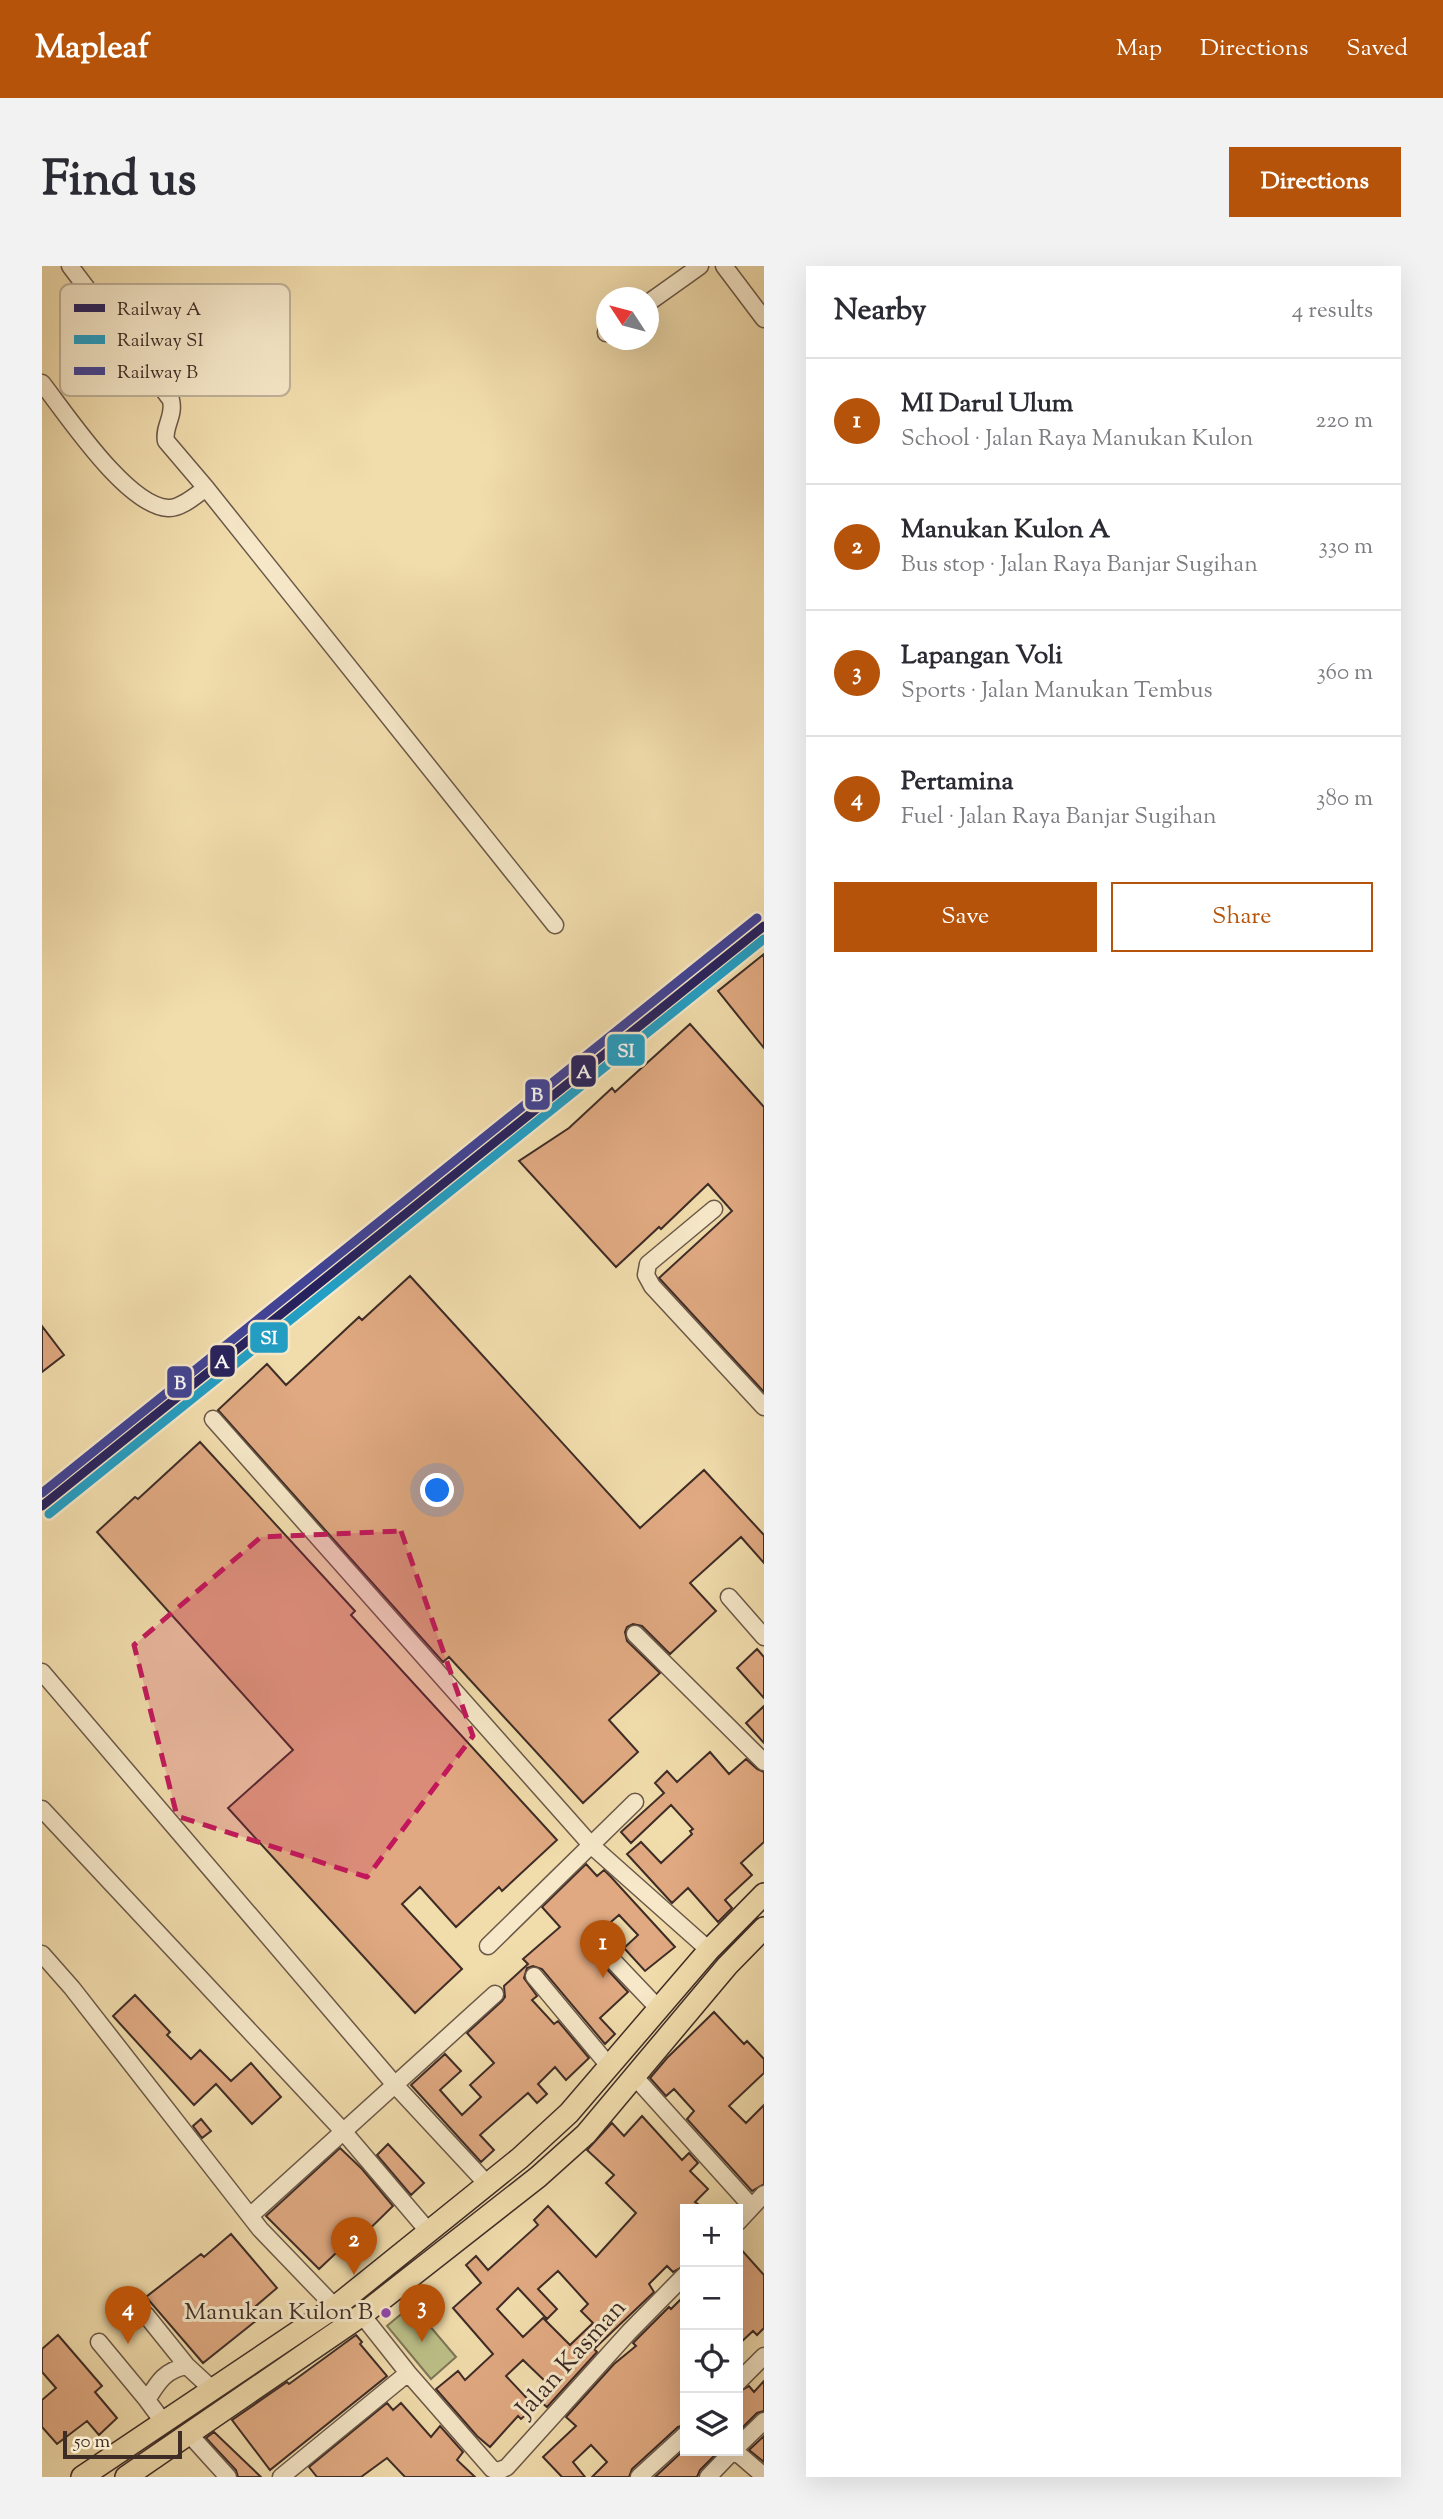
<!DOCTYPE html>
<meta charset="utf-8">
<style>
:root{--surface:#fff;--page:#f2f2f3;--text:#2b2b33;--muted:#7c7c81;--line:#e1e1e2;--accent:#b45309}
body{margin:0;font-family:"Sorts Mill Goudy",serif;background:var(--page);color:var(--text)}
.controls{position:absolute;right:21px;bottom:21px;display:grid;overflow:hidden;border-radius:0px;box-shadow:0 7px 28px #0002}
.controls button{width:63px;height:63px;display:grid;place-items:center;padding:0;border:0;border-bottom:2px solid var(--line);background:var(--surface);color:var(--text);font:35px sans-serif}
.compass{position:absolute;left:554px;top:21px;width:63px;height:63px;border-radius:50%;background:var(--surface);box-shadow:0 7px 28px #0002;rotate:306deg}
.scale{position:absolute;left:21px;bottom:18px;width:119px;box-sizing:border-box;padding-left:7px;border:4px solid #3e2c26;border-top:0;font-size:19px;line-height:24px;white-space:nowrap;color:#3e2c26;-webkit-text-stroke:5px #f6e8c9;paint-order:stroke}
.you{position:absolute;left:396px;top:1225px;width:24px;height:24px;margin:-18px;border:5px solid #fff;border-radius:50%;background:#1a73e8;box-shadow:0 0 0 10px #1a73e833}
.badge{display:grid;place-items:center;width:46px;height:46px;border-radius:50%;background:var(--accent);color:#fff;font-size:23px;font-weight:700}
.pin{position:absolute;translate:-50% -58px;filter:drop-shadow(0 2px 4px #0008)}
.pin::after{content:'';position:absolute;top:37px;width:24px;height:21px;background:inherit;clip-path:polygon(0 0,100% 0,50% 100%)}
.list{margin:0;padding:0;list-style:none}
h2{display:flex;justify-content:space-between;align-items:center;height:91px;margin:0;padding:0 28px;font-size:30px}
h2 small{font-size:23px;font-weight:400;color:var(--muted)}
.list li{display:grid;grid-template-columns:46px 1fr auto;gap:21px;align-items:center;box-sizing:border-box;height:126px;padding:0 28px;border-top:2px solid var(--line)}
.list b{display:block;font-size:26px;white-space:nowrap}
.list p{margin:0;font-size:23px;white-space:nowrap;color:var(--muted)}
.list em{font-size:23px;font-style:normal;color:var(--muted)}
.actions{display:flex;gap:14px;padding:21px 28px}
.actions a{flex:1;padding:16px 0;border:2px solid var(--accent);border-radius:0px;text-align:center;font-size:24px;color:var(--accent)}
.actions .main{background:var(--accent);color:#fff}
.icon{flex:none;width:38px;height:38px;fill:none;stroke:currentColor;stroke-width:2;stroke-linecap:round;stroke-linejoin:round}
.map{position:relative;flex:none;width:722px;height:2211px;overflow:hidden;border-radius:0px}
header{display:flex;align-items:center;gap:42px;box-sizing:border-box;height:98px;padding:0 35px;background:var(--accent);color:#fff}
header strong{font-size:33px}
nav{display:flex;gap:38px;margin-inline-start:auto;font-size:24px}
.intro{display:flex;align-items:center;justify-content:space-between;box-sizing:border-box;height:168px;padding:0 42px}
h1{margin:0;font-size:49px}
.button{padding:18px 32px;border-radius:0px;background:var(--accent);color:#fff;font-size:24px;font-weight:700}
main{display:flex;gap:42px;padding:0 42px}
aside{flex:1;background:var(--surface);border-radius:0px;box-shadow:0 7px 28px #0002}
.map>svg:first-child{display:block}
.green{fill:#bcc088;stroke:#7d7657;stroke-width:2}
.building{fill:#e0a981;stroke:#3e2c26;stroke-width:2;fill-rule:evenodd}
.lines{fill:none;stroke-linecap:round;stroke-linejoin:round}
.minor-casing{stroke:#6b5848;stroke-width:19}
.major-casing{stroke:#3e2c26;stroke-width:24}
.minor{stroke:#f6e8c9;stroke-width:16}
.major{stroke:#f1dcac;stroke-width:21}
.rail-1-casing{stroke:#f6e8c9;stroke-width:14}
.rail-2-casing{stroke:#f6e8c9;stroke-width:14}
.rail-3-casing{stroke:#f6e8c9;stroke-width:14}
.rail-1{stroke:#26225e;stroke-width:9}
.rail-2{stroke:#239ec4;stroke-width:9}
.rail-3{stroke:#414495;stroke-width:9}
.marked{fill:#c2185b;fill-opacity:0.2;stroke:#c2185b;stroke-width:5;stroke-dasharray:14 9;stroke-linejoin:round}
.bus-dot{fill:#8e44ad;stroke:#f6e8c9;stroke-width:2.5}
.labels{text-anchor:middle;dominant-baseline:central;stroke-width:6;stroke-linejoin:round;paint-order:stroke}
.bus-label{font-size:24px;fill:#3e2c26;stroke:#f6e8c9;text-anchor:end}
.street-label{font-size:26px;fill:#3e2c26;stroke:#f6e8c9}
.key{fill:#f6e8c9;stroke:#bfb098;stroke-width:2}
.key-label{font-size:19px;fill:#3e2c26}
.line-badge{stroke:#f6e8c9;stroke-width:2.5}
.badge-label{font-size:19px;text-anchor:middle;font-weight:bold;fill:#fff}
</style>
<header>
<strong>Mapleaf</strong>
<nav><a>Map</a><a>Directions</a><a>Saved</a></nav>
</header>
<div class="intro"><h1>Find us</h1><a class="button">Directions</a></div>
<main>
<div class="map">
<svg width="722" height="2211" viewBox="0 0 722 2211">
<rect width="100%" height="100%" fill="#f1dcac"/>
<filter id="stains"><feTurbulence type="fractalNoise" baseFrequency=".00286" numOctaves="4"/><feColorMatrix values="0 0 0 0 .2 0 0 0 0 .09 0 0 0 0 .02 0 0 0 .5 -.17"/></filter>
<radialGradient id="worn" r=".72"><stop offset=".6" stop-color="#630" stop-opacity="0"/><stop offset="1" stop-color="#630" stop-opacity=".3"/></radialGradient>
<path class="green" d="M370,2039L414,2091L389,2113L345,2060Z"/>
<path class="building" d="M722,688V782L676,725Z
M648,758L722,841V1126L617,1012L690,945L666,918L619,963L617,961L574,1001L477,895L527,862L570,822L573,826Z
M368,1010L598,1262L662,1204L722,1269V1297L699,1271L648,1317L674,1345L628,1388L600,1360L591,1358L585,1361L583,1366L585,1375L618,1407L567,1454L596,1486L541,1537L407,1391L401,1396L176,1144L225,1098L244,1119L317,1051L320,1054Z
M0,1060L22,1089L0,1106Z
M158,1176L313,1345L309,1349L515,1574L460,1625L457,1621L414,1661L378,1621L360,1638L420,1703L373,1747L186,1542L251,1484L55,1266L93,1231L96,1233Z
M715,1383L722,1391V1432L695,1402Z
M722,1440V1477L704,1457Z
M668,1486L687,1508L704,1493L715,1503L722,1506V1576L699,1597L710,1609L683,1634L690,1642L676,1656L646,1622L630,1637L585,1588L599,1576L619,1597L650,1568L648,1565L651,1563L629,1539L589,1577L579,1566L622,1527L613,1517L625,1505L635,1516Z
M544,1598L555,1610L562,1604L569,1611L633,1681L603,1705L582,1682L596,1669L577,1649L562,1662L559,1659L540,1676L586,1726L558,1752L573,1768L563,1778L500,1703L491,1700L485,1702L482,1712L495,1730L490,1734L512,1758L516,1755L547,1792L524,1814L513,1801L496,1818L505,1828L495,1837L486,1827L438,1869L452,1884L439,1896L369,1819L403,1788L419,1805L398,1824L420,1849L439,1831L428,1819L452,1797L425,1767L460,1735L463,1731L462,1720L486,1698L481,1693L518,1661L500,1641Z
M93,1729L128,1766L125,1769L149,1793L158,1784L189,1815L209,1797L239,1831L210,1858L174,1818L152,1839L71,1750Z
M672,1746L702,1778L705,1775L722,1793V1807L687,1840L704,1857L722,1839V1918L710,1925L645,1853L652,1845L632,1823L624,1830L608,1812L625,1792Z
M600,1850L640,1894L647,1887L656,1897L648,1905L666,1923L653,1936L663,1943H643V1999L631,2006L625,2000L607,2018L612,2026L552,2083L555,2086L505,2141L493,2131L506,2118L481,2094L464,2110L493,2141L479,2153L476,2150L448,2181L435,2170L394,2123L416,2105L423,2114L451,2088L411,2042L439,2017L424,1999L434,1990L446,2004L496,1959L492,1954L506,1940L554,1991L594,1947L564,1917L572,1909L545,1884L570,1857L582,1870ZM516,2005L546,2038L539,2045L551,2057L528,2079L501,2052L481,2071L455,2043L476,2022L505,2053L515,2043L496,2023Z
M159,1853L169,1865L160,1872L151,1860Z
M346,1878L382,1917L369,1929L335,1889Z
M298,1882L320,1903L351,1940L299,1991L294,1987L277,2003L224,1950Z
M189,1968L235,2022L208,2045L215,2054L161,2097L104,2031L159,1988L162,1991Z
M696,1980L722,2009V2062L715,2069L711,2065L696,2079Z
M643,2029V2159L636,2161L590,2203L587,2211H550L565,2196L549,2179L531,2196L543,2211H520L501,2191L534,2160L524,2151L572,2098L594,2080L591,2077L627,2041L629,2043Z
M16,2069L60,2120L53,2126L75,2152L57,2169L45,2155L15,2178L0,2161V2134L14,2122L0,2106V2083Z
M314,2069L320,2076L318,2078L345,2110L228,2204L190,2154L245,2116L247,2118Z
M722,2115V2145L715,2147L696,2166V2126L707,2120L712,2126Z
M345,2137L351,2144L359,2137L389,2171L398,2160L421,2186L415,2194L433,2211H363L345,2192L319,2211H275L267,2201Z
M172,2166L219,2211H196L194,2204L164,2172Z
M722,2170V2196L707,2184Z
M643,2183V2185H677L658,2204L655,2211H613Z"/>
<g class="lines">
<defs>
<path id="minor" d="M28,0L129,134C133,150 121,161 124,175L164,222L513,659
M682,0L722,53
M606,37L658,0
M564,67V66
M0,117C25,149 85,240 126,242C139,243 154,229 164,222
M672,943L606,998L604,1009L610,1020L722,1141
M171,1153L550,1580L667,1684
M687,1331L722,1371
M593,1368L722,1496
M0,1406L354,1820L446,1919
M0,1543L301,1865L387,1966
M446,1680L593,1536
M560,1683L617,1743
M0,1688L30,1722L218,1963L293,2041
M492,1710L568,1801
M592,1810L710,1941
M208,1950L453,1728
M696,1956L722,1928
M104,2049L145,2100
M320,2049L366,2107L450,2203L457,2205L465,2201L587,2066L643,2009
M57,2076L105,2134
M696,2116L722,2090
M122,2157L105,2134C116,2116 123,2104 145,2100L170,2123
M147,2168L186,2211
M696,2180L722,2155
M693,2185L722,2210
M239,2211L366,2107
M597,2211L643,2169
M666,2211L691,2185"/>
<path id="major" d="M40,2211L293,2041L478,1892L527,1847L667,1684L722,1628
M84,2211L320,2049L496,1911L544,1868L685,1700L722,1662"/>
</defs>
<use href="#minor" class="minor-casing"/>
<use href="#major" class="major-casing"/>
<use href="#minor" class="minor"/>
<use href="#major" class="major"/>
<defs>
<path id="rail-1" d="M0,1240L722,660"/>
<path id="rail-2" d="M7,1248L722,673"/>
<path id="rail-3" d="M0,1227L715,652"/>
</defs>
<use href="#rail-1" class="rail-1-casing"/>
<use href="#rail-2" class="rail-2-casing"/>
<use href="#rail-3" class="rail-3-casing"/>
<use href="#rail-1" class="rail-1"/>
<use href="#rail-2" class="rail-2"/>
<use href="#rail-3" class="rail-3"/>
</g>
<path class="marked" d="M359,1265L431,1470L325,1611L135,1550L92,1379L219,1271Z"/>
<circle class="bus-dot" cx="344" cy="2047" r="6"/>
<g class="labels">
<g class="bus-label">
<text x="331" y="2047">Manukan Kulon B</text>
</g>
<g class="street-label">
<text transform="translate(530 2093) rotate(-48)">Jalan Kasman</text>
</g>
</g>
<rect x="18" y="18" width="230" height="112" rx="10" class="key"/>
<rect x="32" y="38" width="31" height="8" fill="#26225e"/>
<rect x="32" y="69" width="31" height="9" fill="#239ec4"/>
<rect x="32" y="101" width="31" height="8" fill="#414495"/>
<g class="key-label">
<text x="75" y="49">Railway A</text>
<text x="75" y="80">Railway SI</text>
<text x="75" y="112">Railway B</text>
</g>
<g class="line-badge">
<rect x="564" y="767" width="40" height="34" rx="7" fill="#239ec4"/>
<rect x="528" y="788" width="27" height="34" rx="7" fill="#26225e"/>
<rect x="482" y="812" width="27" height="33" rx="7" fill="#414495"/>
<rect x="207" y="1055" width="40" height="33" rx="7" fill="#239ec4"/>
<rect x="167" y="1078" width="27" height="34" rx="7" fill="#26225e"/>
<rect x="124" y="1099" width="27" height="34" rx="7" fill="#414495"/>
</g>
<g class="badge-label">
<text x="584" y="791">SI</text>
<text x="542" y="812">A</text>
<text x="495" y="835">B</text>
<text x="227" y="1078">SI</text>
<text x="180" y="1102">A</text>
<text x="138" y="1123">B</text>
</g>
<rect width="100%" height="100%" filter="url(#stains)"/>
<rect width="100%" height="100%" fill="url(#worn)"/>
</svg>
<div class="controls">
<button>+</button>
<button>−</button>
<button><svg class="icon" aria-label="locate" viewBox="0 0 24 24"><circle cx="12" cy="12" r="6"/><path d="M12 2v4M12 18v4M2 12h4M18 12h4"/></svg></button>
<button><svg class="icon" aria-label="layers" viewBox="0 0 24 24"><path d="M12 4l9 5-9 5-9-5zM3 14l9 5 9-5"/></svg></button>
</div>
<svg class="compass" viewBox="-18 -18 36 36"><path d="M0-13l5 13h-10z" fill="#e53935"/><path d="M0 13l5-13h-10z" fill="#7c7c81"/></svg>
<div class="scale">50 m</div>
<div class="you"></div>
<div class="pin badge" style="left:561px;top:1712px">1</div>
<div class="pin badge" style="left:312px;top:2009px">2</div>
<div class="pin badge" style="left:380px;top:2076px">3</div>
<div class="pin badge" style="left:86px;top:2078px">4</div>
</div>
<aside>
<h2>Nearby<small>4 results</small></h2>
<ul class="list">
<li><span class="badge">1</span><div><b>MI Darul Ulum</b><p>School · Jalan Raya Manukan Kulon</p></div><em>220 m</em></li>
<li><span class="badge">2</span><div><b>Manukan Kulon A</b><p>Bus stop · Jalan Raya Banjar Sugihan</p></div><em>330 m</em></li>
<li><span class="badge">3</span><div><b>Lapangan Voli</b><p>Sports · Jalan Manukan Tembus</p></div><em>360 m</em></li>
<li><span class="badge">4</span><div><b>Pertamina</b><p>Fuel · Jalan Raya Banjar Sugihan</p></div><em>380 m</em></li>
</ul>
<div class="actions"><a class="main">Save</a><a>Share</a></div>
</aside>
</main>
